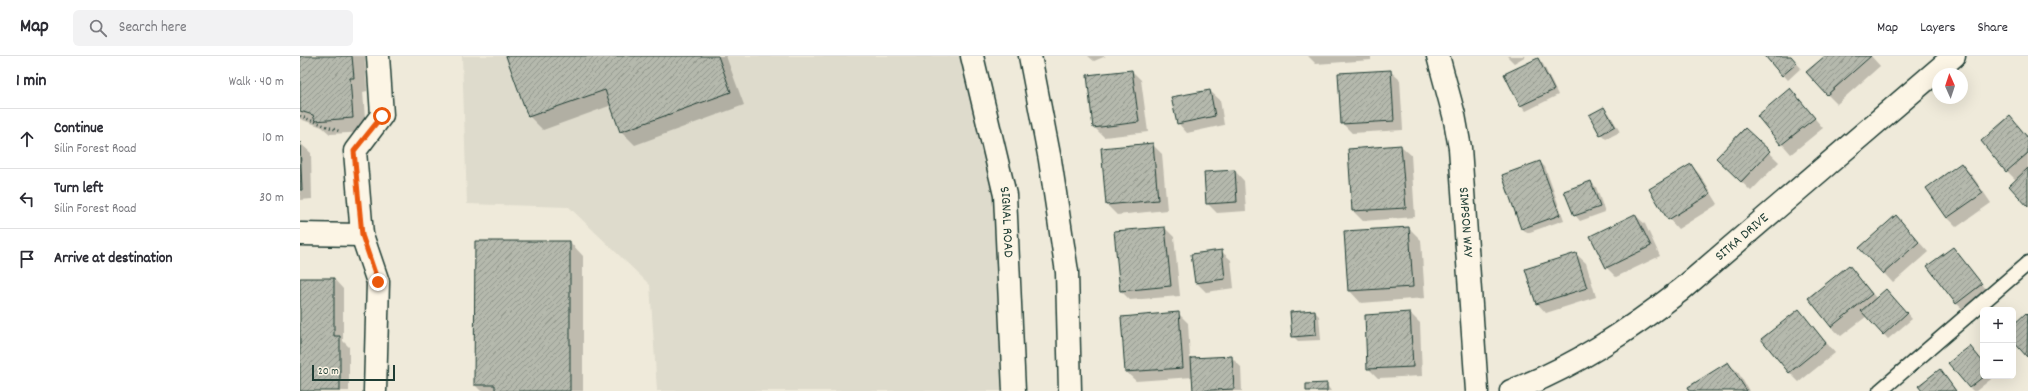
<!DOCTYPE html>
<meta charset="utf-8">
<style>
:root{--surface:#fff;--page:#f2f2f3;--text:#2b2b33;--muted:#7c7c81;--line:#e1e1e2}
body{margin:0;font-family:Dekko,sans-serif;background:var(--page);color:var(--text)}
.controls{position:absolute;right:12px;bottom:12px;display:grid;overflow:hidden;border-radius:6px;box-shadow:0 4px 16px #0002}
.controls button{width:36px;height:36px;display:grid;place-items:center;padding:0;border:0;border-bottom:1px solid var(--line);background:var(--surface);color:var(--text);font:20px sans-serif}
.compass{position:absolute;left:1632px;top:12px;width:36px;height:36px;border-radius:50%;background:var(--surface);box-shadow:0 4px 16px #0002;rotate:357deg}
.scale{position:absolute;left:12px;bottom:10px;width:83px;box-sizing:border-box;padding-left:4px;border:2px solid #1f3d34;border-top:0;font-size:11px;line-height:14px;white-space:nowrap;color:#1f3d34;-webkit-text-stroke:3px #fcf5e5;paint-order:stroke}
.stop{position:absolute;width:12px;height:12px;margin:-9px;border:3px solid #ea580c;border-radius:50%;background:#fff}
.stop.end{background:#ea580c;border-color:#fff;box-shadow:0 1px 4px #0008}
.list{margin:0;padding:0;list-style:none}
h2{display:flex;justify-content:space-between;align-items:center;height:52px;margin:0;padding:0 16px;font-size:17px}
h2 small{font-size:13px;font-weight:400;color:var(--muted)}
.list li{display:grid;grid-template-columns:26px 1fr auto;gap:12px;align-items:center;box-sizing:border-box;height:60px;padding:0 16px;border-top:1px solid var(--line)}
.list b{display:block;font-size:15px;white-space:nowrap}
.list p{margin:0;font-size:13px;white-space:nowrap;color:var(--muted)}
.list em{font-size:13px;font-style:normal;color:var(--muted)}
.icon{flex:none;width:22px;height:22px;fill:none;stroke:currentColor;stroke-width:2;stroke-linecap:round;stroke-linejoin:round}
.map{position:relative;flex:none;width:1728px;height:335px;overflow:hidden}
header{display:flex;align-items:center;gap:24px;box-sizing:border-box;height:56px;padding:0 20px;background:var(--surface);border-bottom:1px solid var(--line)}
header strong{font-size:19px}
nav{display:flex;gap:22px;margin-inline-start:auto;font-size:14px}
.search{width:280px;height:36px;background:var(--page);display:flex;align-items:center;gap:10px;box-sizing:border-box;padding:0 14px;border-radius:6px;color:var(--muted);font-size:15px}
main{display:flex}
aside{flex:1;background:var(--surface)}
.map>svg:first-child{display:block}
.built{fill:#dedbcc}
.shadow{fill:#0003}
.building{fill:url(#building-hatch);stroke:#1f3d34}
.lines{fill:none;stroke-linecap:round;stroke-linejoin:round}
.lane-casing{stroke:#1f3d34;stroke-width:17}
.street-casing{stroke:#1f3d34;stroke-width:25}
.secondary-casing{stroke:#1f3d34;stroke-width:25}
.path{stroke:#1f3d34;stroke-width:2.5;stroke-dasharray:1 3;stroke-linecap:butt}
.lane{stroke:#fcf5e5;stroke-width:14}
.street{stroke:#fcf5e5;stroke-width:22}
.secondary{stroke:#fcf5e5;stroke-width:22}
.route{stroke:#ea580c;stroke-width:5}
.labels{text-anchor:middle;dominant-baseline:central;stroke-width:3;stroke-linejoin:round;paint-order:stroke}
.street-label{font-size:14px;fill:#1f3d34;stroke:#fcf5e5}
</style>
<header>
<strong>Map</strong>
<div class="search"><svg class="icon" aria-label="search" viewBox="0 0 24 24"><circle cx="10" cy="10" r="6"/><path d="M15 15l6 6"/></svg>Search here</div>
<nav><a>Map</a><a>Layers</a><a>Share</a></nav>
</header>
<main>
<aside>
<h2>1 min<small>Walk · 40 m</small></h2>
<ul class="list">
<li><svg class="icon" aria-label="ahead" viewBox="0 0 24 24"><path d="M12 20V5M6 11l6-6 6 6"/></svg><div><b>Continue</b><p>Silin Forest Road</p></div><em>10 m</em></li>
<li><svg class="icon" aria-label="left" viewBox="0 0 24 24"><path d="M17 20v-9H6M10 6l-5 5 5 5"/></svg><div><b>Turn left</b><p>Silin Forest Road</p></div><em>30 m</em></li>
<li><svg class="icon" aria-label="arrive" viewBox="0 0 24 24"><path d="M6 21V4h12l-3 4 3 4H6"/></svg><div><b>Arrive at destination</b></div></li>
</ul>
</aside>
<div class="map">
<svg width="1728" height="335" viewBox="0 0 1728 335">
<defs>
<pattern id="building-hatch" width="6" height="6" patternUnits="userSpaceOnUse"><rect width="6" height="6" fill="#b5b9ad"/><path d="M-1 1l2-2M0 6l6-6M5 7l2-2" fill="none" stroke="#93988e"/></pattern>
</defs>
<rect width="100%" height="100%" fill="#efeada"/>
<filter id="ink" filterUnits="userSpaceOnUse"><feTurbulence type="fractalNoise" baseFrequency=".025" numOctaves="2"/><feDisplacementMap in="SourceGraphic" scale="8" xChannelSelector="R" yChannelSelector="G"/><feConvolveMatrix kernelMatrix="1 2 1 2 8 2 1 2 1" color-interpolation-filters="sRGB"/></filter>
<g filter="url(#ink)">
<path class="built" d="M162,0H672L705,139L714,335H357L350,229L269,151L167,148Z"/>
<path class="shadow" d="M0,0H65L67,35L63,36L66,76L30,78L22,71L0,63Z
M207,0H426L444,49L335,89L321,75L312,49L243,74L229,60Z
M788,0H806L794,5Z
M1008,0H1071V4L1016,8Z
M1207,0H1226L1214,7Z
M1466,0H1490L1501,12L1488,24Z
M1527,0H1571L1580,10L1537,48L1527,38Z
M1238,3L1243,8L1258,39L1226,55L1221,49Z
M832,15L841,24L848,76L804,81L794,71Z
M1090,15L1100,24L1103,74L1052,77L1042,67Z
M1490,34L1523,72L1491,98L1458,60Z
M910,35L920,44L924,69L887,77L878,67L873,42Z
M1304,52L1309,57L1320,76L1306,83L1301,78Z
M1710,62L1728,81V150L1716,124L1707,115Z
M1445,73L1479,106L1451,135L1427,112Z
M0,87L11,97L12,143L0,144Z
M852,88L862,98L867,154L817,159L807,149L802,93Z
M1101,90L1111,99L1115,161L1063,165L1053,155L1049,94Z
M1240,106L1245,111L1264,164L1227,177L1222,172Z
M1661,108L1671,118L1691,147L1657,171L1647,161Z
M1391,109L1400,119L1418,148L1378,173L1369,163Z
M935,115L944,125L946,155L917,157L907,147Z
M1291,126L1296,131L1305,156L1280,165L1275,159Z
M1335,159L1345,168L1360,200L1316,221L1307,212Z
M1605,170L1628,196L1593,227L1561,192Z
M865,172L874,181L880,240L830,244L821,235Z
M1109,172L1121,184L1125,242L1061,247L1049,234Z
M176,186H270L283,200V335H181L175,329Z
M1653,192L1690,238L1666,256L1656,247Z
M921,195L931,204L934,232L906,236L896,226Z
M1276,198L1286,207L1296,241L1246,257L1237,247Z
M1549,210L1577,243L1591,239L1612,263L1588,283L1567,260L1541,280L1531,271Z
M0,223H34L43,233V285L49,291V335H0Z
M1499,254L1535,297L1499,326L1489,316Z
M1014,255L1019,260L1021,284L998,285L993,280Z
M878,257L888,267L890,303L931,301L941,311L942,335H894L893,321L836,325L826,316Z
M1110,257L1120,267L1122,320L1078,322L1068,312Z
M1726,259L1728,260V301L1713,284V270Z
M1428,307L1438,316L1449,335H1391Z
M1683,320H1695L1676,335H1673L1669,331Z
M1026,328L1031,335H1007Z"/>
<path class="building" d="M0,0H52L54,22H50L53,62L15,65L13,59L0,55Z
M206,0H418L431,36L320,76L305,34L228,61Z
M1465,0H1491L1497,7L1482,20Z
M1525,0H1571L1527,39L1506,16Z
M1238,2L1254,34L1220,50L1204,18Z
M832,14L839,66L793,72L787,19Z
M1091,14L1094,65L1041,68L1038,17Z
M1490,32L1515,62L1481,89L1457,60Z
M910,34L915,60L877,68L871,41Z
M1304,51L1315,70L1300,79L1289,59Z
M1710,60L1728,82V97L1706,116L1681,85Z
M1445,72L1470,95L1441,126L1416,102Z
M0,86L2,134H0Z
M853,87L858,144L806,149L801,92Z
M1101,89L1106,152L1052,155L1048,93Z
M1240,105L1260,159L1221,173L1202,119Z
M1661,107L1683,137L1647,162L1626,132Z
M1391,108L1410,138L1368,164L1349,133Z
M1728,112V151L1709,130Z
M935,114L937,146L906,148L904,116Z
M1291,125L1300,151L1274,160L1264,135Z
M1335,158L1351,190L1306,212L1290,180Z
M1596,159L1619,186L1583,218L1559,192Z
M865,171L871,230L820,235L814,175Z
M1109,171L1113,231L1048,235L1044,175Z
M175,185H270V335H195V329H174Z
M1653,191L1682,228L1656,248L1627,210Z
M922,194L925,223L895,227L891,198Z
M1276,197L1287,232L1236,248L1225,213Z
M1549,209L1572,238L1531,271L1508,242Z
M0,222H34V280H40V335H0Z
M1586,233L1607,257L1583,279L1561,255Z
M1499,253L1526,287L1489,317L1461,283Z
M1015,254L1016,279L992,281L990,256Z
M879,256L883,312L825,316L821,261Z
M1110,256L1113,311L1067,313L1065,259Z
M1726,257L1728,259L1727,301L1713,285V269Z
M1670,290L1683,306L1684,320L1669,332L1648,307Z
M932,300L934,333L893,335L891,302Z
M1428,306L1447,335H1390L1388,331Z
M1640,313L1656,335H1622L1618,330Z
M1027,327V335H1006V328Z"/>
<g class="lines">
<defs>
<path id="lane" d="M1580,335L1728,207"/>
<g id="street">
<path id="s1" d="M1138,0L1154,59L1160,92L1177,335"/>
<path d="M0,178L62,179"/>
<path d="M75,335L78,226L62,179L55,95L82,59L78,0"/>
<path id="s2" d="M1211,335C1274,311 1328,275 1381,234L1654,0"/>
</g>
<g id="secondary">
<path id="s3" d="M672,0L705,139L714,335"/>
<path d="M730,0L750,104L767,216L770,335"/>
</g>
</defs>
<use href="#lane" class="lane-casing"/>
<use href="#street" class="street-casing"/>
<use href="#secondary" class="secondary-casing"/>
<path class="path" d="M0,60L39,75"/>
<use href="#lane" class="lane"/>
<use href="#street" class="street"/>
<use href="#secondary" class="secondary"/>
</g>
</g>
<g class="lines" filter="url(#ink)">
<path class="route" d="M78,226L62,179L54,95L82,60"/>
</g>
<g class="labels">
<g class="street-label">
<text stroke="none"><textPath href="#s3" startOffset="170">SIGNAL ROAD</textPath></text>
<text stroke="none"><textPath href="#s1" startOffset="169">SIMPSON WAY</textPath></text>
<text stroke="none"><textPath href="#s2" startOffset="279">SITKA DRIVE</textPath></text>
</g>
</g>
</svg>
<div class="controls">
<button>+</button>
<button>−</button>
</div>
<svg class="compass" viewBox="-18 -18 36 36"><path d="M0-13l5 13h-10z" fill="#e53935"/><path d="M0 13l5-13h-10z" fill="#7c7c81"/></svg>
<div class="scale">20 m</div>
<div class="stop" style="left:82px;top:60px"></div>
<div class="stop end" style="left:78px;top:226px"></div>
</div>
</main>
